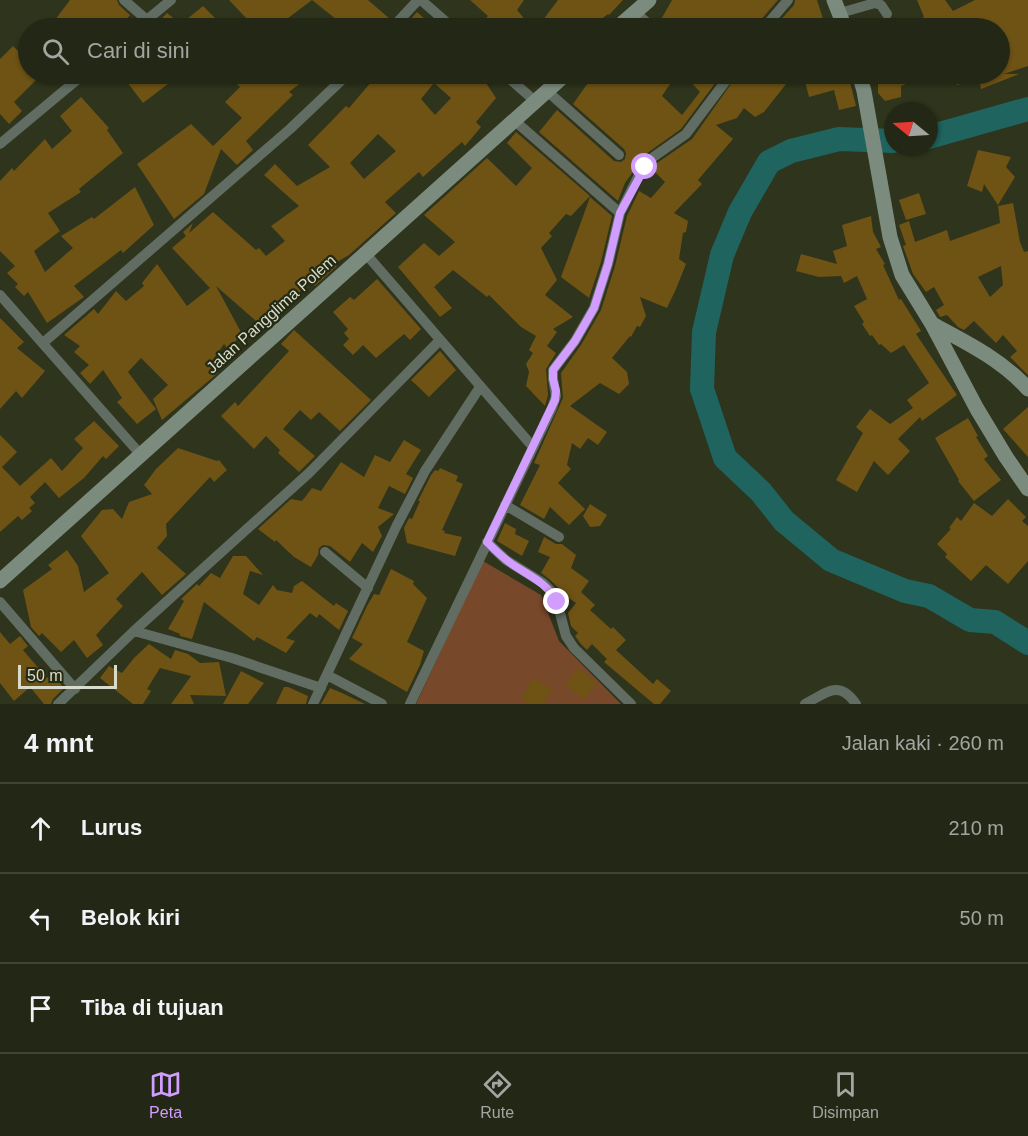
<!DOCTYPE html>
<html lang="id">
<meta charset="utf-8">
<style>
:root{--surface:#232715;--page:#2f3322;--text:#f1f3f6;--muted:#a3a5a0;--line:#404434;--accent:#d19dfe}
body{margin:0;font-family:Arial,sans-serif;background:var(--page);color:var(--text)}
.compass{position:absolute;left:884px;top:102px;width:54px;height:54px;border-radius:50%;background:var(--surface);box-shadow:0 2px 4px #0004;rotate:288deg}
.scale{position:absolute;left:18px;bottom:15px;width:99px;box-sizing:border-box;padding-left:6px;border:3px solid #d8dccd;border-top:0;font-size:16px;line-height:21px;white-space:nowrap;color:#d8dccd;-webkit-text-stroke:4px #252a12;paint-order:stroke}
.stop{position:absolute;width:18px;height:18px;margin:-14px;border:4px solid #d19dfe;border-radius:50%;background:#fff}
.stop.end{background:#d19dfe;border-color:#fff;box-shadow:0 2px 6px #0008}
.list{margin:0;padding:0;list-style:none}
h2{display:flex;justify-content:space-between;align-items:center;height:78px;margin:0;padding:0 24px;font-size:26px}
h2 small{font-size:20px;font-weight:400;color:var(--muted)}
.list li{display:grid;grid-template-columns:39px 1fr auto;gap:18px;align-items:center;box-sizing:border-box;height:90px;padding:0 24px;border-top:2px solid var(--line)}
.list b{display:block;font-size:22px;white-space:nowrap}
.list em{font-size:20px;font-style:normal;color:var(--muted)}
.icon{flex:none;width:33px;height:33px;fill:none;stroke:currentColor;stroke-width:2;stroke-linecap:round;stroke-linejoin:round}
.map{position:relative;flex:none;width:1028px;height:704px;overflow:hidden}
.search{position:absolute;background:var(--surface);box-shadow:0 2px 4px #0004;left:18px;right:18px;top:18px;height:66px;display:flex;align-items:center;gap:15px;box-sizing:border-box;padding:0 21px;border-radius:33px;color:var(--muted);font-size:22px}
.sheet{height:348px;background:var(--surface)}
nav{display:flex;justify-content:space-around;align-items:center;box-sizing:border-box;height:84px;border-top:2px solid var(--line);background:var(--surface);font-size:16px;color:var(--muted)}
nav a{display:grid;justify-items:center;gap:3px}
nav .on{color:var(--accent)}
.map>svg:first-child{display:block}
.green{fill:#78482b}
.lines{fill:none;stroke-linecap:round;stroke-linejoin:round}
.river{stroke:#1f645e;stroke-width:24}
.building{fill:#6e5314;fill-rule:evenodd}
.street{stroke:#616c63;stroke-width:10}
.secondary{stroke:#7b8c7f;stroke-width:15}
.route{stroke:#d19dfe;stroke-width:8}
.labels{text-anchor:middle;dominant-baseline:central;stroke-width:4.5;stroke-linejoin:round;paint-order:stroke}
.street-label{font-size:16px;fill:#d8dccd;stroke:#252a12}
</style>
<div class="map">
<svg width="1028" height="704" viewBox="0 0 1028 704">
<rect width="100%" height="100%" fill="#2f341c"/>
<path class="green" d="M483,561L541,595L559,641L621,704H416Z"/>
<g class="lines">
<path class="river" d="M929,137L1028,109
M893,141L839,139L791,151L769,162L740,212L722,255L704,332L702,389L725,458L761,492L784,521L831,560L905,591L929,596L970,620L995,622L1028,643"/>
</g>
<path class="building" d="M70,0H117L119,5L130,15L119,28H49Z
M229,0H312L275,28H232L247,19Z
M312,0H368L390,19L385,28H347Z
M470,0H524L517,10L532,28H477L488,16Z
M558,0H623L609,15L608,14L590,28H537Z
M672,0H778L758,23L756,28H660L659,23Z
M795,0H817L826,28H777L776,25L794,5Z
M917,0H945L953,11L975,0H1028V66L1004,74H1019L981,89L979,79L957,85L954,74H999V28H990L987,23L977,28H897L924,17Z
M203,6L225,28H152L167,13L181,24Z
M417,12L435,28H403Z
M13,46L28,61V74H42L14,102L22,111L9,124L0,114V59Z
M121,74H181L143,103Z
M227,74H312L289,92L293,95L246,141L253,150L237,165L221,149L204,194L174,219L137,164L191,124L213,146L242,118L225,102L240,87Z
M378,74H480L496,98L476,122L481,127L465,146L462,142L423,177L419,172L385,202L396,213L349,255L335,263L337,266L315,286L309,282L281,313L274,305L257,322L216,286L242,334L228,349L224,344L210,364L218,373L162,420L153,399L168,385L141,358L128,372L156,409L137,424L117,402L122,398L103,370L90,384L80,373L89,365L74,352L80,346L64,335L94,309L98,314L116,291L126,301L144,286L142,283L157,264L187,306L210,288L172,248L186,236L183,232L193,223L189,233L213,212L256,250L259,248L266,256L285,241L271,226L299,206L264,175L275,164L297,186L330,167L308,145L346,106L349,108ZM434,83L451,98L435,115L421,99ZM378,134L396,151L364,179L350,163Z
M579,74H662L672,81L662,96L682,115L700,92L683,74H722L681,129L646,154L625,183L618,201L539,132L557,110L614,161L621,162L625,159L626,153L624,149L573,104L590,80Z
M738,74H794L764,112L755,117L744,108L737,118L716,125L733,139L698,180L702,184L674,213L688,221L686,232L683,233L679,259L686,264L676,289L667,308L640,297L646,316L640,327L637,326L631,337L630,336L612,358L627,372L629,384L619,394L600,383L570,406L607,432L598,445L588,438L580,449L572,443L567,465L571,469L558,483L585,509L569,525L550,507L544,519L520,505L540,465L534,463L563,398L561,373L581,345L601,310L615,266L627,216L639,191L651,198L665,182L653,170L657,163L692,139Z
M803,74H848L856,106L839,110L834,90L809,97Z
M878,74H894L896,77L905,74H932L901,86V97L885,101L878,93Z
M81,97L109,128L107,130L123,153L79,189L81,192L48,213L60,231L34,251L45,272L73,248L61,236L92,217L94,219L135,187L154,225L123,253L121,250L74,286L84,297L47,323L28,292L24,296L15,287L18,284L7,273L15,266L0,251V181L12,168L14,171L45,139L52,149L72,131L60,116Z
M516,132L590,196L571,216L566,214L549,233L552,236L541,248L557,280L545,295L573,317L553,329L557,332L547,346L556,353L546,369L548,395L545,406L526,386L529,372L526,364L533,353L529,350L536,336L521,327L489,295L487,297L453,270L434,287L452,308L440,317L398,267L424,243L439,256L455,242L424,215L487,158L516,186L532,168L507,143Z
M978,150L1011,157L1006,167L1015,177L998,205L984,184L982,192L967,186Z
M919,193L926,214L906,220L899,200Z
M590,197L612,216L601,262L589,298L561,277Z
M1013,203L1020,242L1024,252L1028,251V375L1010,357L1017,351L1003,335L996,343L974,321L964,330L958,327L947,315L940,317L936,310L944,305L934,287L926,292L913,274L903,246L906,245L899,225L909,221L915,242L947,230L950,241L1000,223L998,206ZM1001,266L1003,285L990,297L978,277Z
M871,216L873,232L881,247L876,249L885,264L883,265L899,300L901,299L921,331L916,334L957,395L922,421L920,417L898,439L910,451L888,475L874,461L857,492L836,480L863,433L856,427L870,409L890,424L913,408L907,400L929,383L904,345L891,353L881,344L879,345L872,335L870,336L862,324L864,322L854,306L867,299L857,276L844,283L841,276L819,277L796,271L801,254L837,264L833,251L847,246L842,225Z
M377,279L421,329L410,340L404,334L376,358L363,345L353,355L343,345L349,339L344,333L348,329L333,312L350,297L354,300Z
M0,318L24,342L17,348L45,371L22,398L16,391L0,409Z
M294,330L371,400L340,431L319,412L311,420L300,410L283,429L315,456L299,472L278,453L280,450L266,436L254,449L221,416L235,402L238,406L289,351L281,344Z
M440,351L456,370L429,397L411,380Z
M1028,407V457L1003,429Z
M968,418L978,436L976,437L988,456L984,459L1001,480L974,501L958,481L959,480L935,438Z
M94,421L119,446L106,459L103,456L84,478L59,498L45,482L30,497L35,503L29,508L32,511L22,520L18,516L0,532V435L17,452L2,467L20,486L51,458L62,471L83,448L74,439Z
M404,440L421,450L406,474L413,478L405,494L389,486L378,508L394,514L378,527L382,536L373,552L362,543L350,562L330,546L323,545L319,548L318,555L311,567L294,557L276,540L275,542L258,529L291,499L302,501L312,488L321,491L341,462L364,477L375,455L390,462Z
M178,448L217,461L219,460L227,470L214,482L210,477L166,524L167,536L157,548L186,574L162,595L142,572L116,599L123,606L96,635L103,645L87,658L74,640L61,652L42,633L39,636L31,627L23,590L52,569L48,565L67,550L78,566L84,592L109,573L81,536L102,510L113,509L122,519L129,502L152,494L144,485L156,469Z
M440,468L458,476L456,481L463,484L442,530L445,531L444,533L462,537L455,556L407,543L404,528L409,518L412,519L420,501H418L431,475L435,470L438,471Z
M1008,499L1026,517L1022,521L1028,526V561L1008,584L986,565L971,581L945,557L947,554L937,544L951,529L949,528L957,517L961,521L974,503L992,516Z
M590,504L607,515L600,526L590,527L583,516Z
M505,523L516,529L515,534L529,541L522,556L497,541Z
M544,537L556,544H562L576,555L571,568L589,581L581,592L595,605L590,610L611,629L613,627L626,640L616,650L653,684L657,679L671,691L660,704H654L604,662L607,659L592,644L587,650L580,643L575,636L578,633L571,626L568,613L576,603L560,592L561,590L548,578L541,573L550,557L538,552Z
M233,556H246L263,575L250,571L243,594L259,605L273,585L277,590L292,593L294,586L302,581L334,606L336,603L348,611L339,630L319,614L317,618L310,613L286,638L295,641L286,653L257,637L254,641L204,602L192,639L180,636V634L168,629L184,601L181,599L197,584L199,586L211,573L220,578Z
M391,569L414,581L413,584L427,598L407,642L424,651L420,665L407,692L349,659L363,644L352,638L367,606L374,594L379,595Z
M0,632L10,644L20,636L28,646L23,650L47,678L52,674L64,688L53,699L51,704H44L30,687L14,701L0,683Z
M149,644L171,659L175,650L188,654L200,663L219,662L226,696L190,695L194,704H171L191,676L160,668L147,689L151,691L143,704H133L100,678L109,666L122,673L134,658Z
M578,668L597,683L584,700L565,685Z
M241,671L264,683L248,704H223Z
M533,678L552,689L544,704H530L521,699Z
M284,687H288L308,696L306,704H276Z
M330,688L342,693L365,704H321Z"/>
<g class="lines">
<path class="street" d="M124,0L147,20
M421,0L453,28
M635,12L653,28
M840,13L875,3L881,5L887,14
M137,28L171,0
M392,28L418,0
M764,28L788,0
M504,74L535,101
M547,91L619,155
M515,121L620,213
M0,144L84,74
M366,254L533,447
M0,295L141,455
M43,343L290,129L348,74
M505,505L559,537
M487,542L506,560L543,583L552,592L557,602L566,636L574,648L631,704
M325,552L368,588
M0,602L75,689
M134,631L232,658L321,688
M327,675L382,704
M58,704L134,631L309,473L440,340
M313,704L396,527L425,471L480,387
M410,704L552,408L556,396L553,379V370L575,341L594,308L608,264L620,213L638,177L652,158L686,134L731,74
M805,704C826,693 839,679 856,704"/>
<path class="secondary" d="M834,0L845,28
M617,28L649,0
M859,74L864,91L890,237L902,275L932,324L977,409L1006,457L1028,489
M932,324C966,342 1002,360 1028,389
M0,581L566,74"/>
</g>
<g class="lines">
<path class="route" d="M557,602C547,582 527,575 509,562C501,556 494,549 487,542L555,400L556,391L553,379V370L575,341L594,308L608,264L620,213L645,167"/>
</g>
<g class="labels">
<g class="street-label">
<text transform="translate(271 314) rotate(-42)">Jalan Pangglima Polem</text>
</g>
</g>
</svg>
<svg class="compass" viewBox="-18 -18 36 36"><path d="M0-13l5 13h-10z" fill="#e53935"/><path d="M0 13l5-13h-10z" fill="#a3a5a0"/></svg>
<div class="scale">50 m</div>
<div class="stop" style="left:645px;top:167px"></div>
<div class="stop end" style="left:557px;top:602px"></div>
<div class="search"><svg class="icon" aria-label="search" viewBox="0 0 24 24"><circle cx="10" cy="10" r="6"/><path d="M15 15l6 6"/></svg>Cari di sini</div>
</div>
<section class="sheet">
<h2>4 mnt<small>Jalan kaki · 260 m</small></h2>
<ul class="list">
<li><svg class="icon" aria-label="ahead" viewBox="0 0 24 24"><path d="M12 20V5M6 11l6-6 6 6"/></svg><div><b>Lurus</b></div><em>210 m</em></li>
<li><svg class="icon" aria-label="left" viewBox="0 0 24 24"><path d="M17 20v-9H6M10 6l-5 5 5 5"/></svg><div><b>Belok kiri</b></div><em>50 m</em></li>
<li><svg class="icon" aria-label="arrive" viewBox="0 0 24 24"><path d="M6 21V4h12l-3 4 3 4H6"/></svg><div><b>Tiba di tujuan</b></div></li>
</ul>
</section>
<nav>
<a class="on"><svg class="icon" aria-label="map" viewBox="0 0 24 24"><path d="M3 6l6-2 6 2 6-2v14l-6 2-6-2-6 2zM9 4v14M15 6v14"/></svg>Peta</a>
<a><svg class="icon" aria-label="directions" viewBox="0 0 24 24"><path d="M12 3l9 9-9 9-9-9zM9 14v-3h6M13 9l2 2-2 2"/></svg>Rute</a>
<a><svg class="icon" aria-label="saved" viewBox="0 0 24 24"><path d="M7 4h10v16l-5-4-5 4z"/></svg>Disimpan</a>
</nav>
